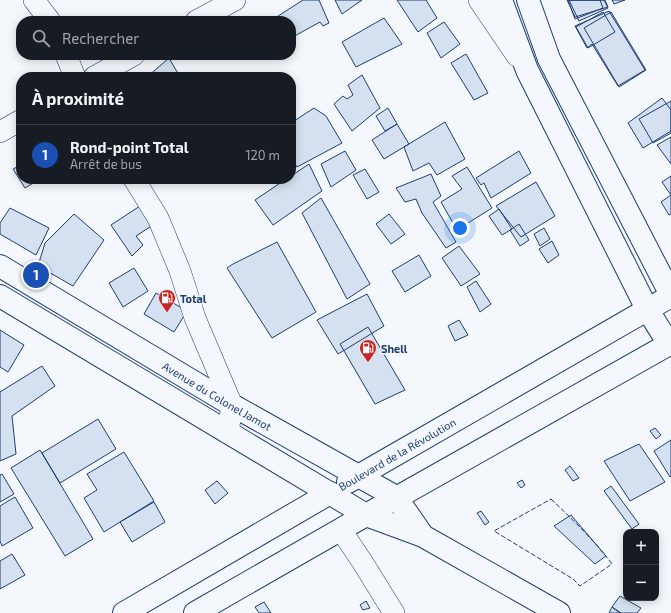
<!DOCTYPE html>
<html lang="fr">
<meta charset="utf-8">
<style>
:root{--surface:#171b24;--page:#242831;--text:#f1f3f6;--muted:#9ea1a6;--line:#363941;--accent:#c62828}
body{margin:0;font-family:"Exo 2",sans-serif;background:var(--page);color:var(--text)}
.controls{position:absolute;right:12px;bottom:12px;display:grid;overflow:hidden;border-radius:8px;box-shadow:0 2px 10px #0003}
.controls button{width:36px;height:36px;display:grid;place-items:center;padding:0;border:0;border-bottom:1px solid var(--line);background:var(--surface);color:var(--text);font:20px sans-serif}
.you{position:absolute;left:460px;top:228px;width:14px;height:14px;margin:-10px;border:3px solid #fff;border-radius:50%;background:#1a73e8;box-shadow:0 0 0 6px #1a73e833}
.badge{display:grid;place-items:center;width:26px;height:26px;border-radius:50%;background:var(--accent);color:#fff;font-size:13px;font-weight:700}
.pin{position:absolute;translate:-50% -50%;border:2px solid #fff;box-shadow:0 1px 4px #0006}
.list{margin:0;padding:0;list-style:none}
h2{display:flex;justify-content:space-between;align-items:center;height:52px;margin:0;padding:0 16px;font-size:17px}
h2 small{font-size:13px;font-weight:400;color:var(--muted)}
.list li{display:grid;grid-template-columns:26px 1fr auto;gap:12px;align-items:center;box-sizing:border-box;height:60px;padding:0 16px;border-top:1px solid var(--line)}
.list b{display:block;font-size:15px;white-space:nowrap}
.list p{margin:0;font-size:13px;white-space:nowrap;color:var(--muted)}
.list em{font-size:13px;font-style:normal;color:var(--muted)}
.icon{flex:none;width:22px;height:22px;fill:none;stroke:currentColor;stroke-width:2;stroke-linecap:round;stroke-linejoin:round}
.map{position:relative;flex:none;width:671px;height:613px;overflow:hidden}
.search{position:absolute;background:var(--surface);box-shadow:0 2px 10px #0003;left:16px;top:16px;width:280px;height:44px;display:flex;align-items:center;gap:10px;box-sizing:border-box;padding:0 14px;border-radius:16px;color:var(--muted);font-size:15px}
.panel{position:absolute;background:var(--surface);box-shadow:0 2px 10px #0003;left:16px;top:72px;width:280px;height:112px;border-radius:16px}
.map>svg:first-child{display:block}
.building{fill:#d5e0f0;stroke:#1d3f73}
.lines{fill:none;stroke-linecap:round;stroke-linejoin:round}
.minor-casing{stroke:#1d3f73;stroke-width:22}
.secondary-casing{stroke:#1d3f73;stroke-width:24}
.primary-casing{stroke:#1d3f73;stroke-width:24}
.minor{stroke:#f4f7fb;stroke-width:21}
.secondary{stroke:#f4f7fb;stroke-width:22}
.primary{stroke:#f4f7fb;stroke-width:22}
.fence{stroke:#1d3f73;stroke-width:1;stroke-dasharray:5 2;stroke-linecap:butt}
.labels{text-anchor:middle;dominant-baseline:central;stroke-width:3;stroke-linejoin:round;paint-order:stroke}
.poi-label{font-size:11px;font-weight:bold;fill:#1d3f73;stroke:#f4f7fb;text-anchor:start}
.street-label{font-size:11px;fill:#1d3f73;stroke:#f4f7fb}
</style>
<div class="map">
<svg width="671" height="613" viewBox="0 0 671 613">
<rect width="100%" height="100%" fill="#f4f7fb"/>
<path class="building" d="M303,0H319L329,23L323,26L320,22L291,38V21H276L275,18Z
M335,0H362L342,14Z
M397,0H426L437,18L418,32Z
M567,0H605L608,7L575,17Z
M568,0H600L603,8L575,19Z
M569,0H604L608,8L579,21Z
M612,0H625L614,4Z
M609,11L645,70L618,86L592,44L587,48L575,26Z
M603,12L615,32L588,48L576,27Z
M611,12L646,70L619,87L584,28Z
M384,18L402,44L356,67L342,42Z
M444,22L460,44L441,58L427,33Z
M466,54L488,93L474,100L451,63Z
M169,58L180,77H147Z
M362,75L380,108L352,131L334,104L343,96L347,99L353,95L348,85Z
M662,98L671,110V131L643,148L628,123Z
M671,101V133L653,143L639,119Z
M314,108L326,116L342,143L297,167L291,158V154L294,148L291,141V123Z
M388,108L397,124L385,131L376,116Z
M445,122L465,159L437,175L429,163L413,171L404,147Z
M397,124L409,144L384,159L372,140Z
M671,137V164L657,145Z
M345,151L356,170L331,187L321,164Z
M519,151L531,173L491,198L484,183L481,185L476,178Z
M309,164L322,191L273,225L255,200L286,179H291V176Z
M21,165V179H40L25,188L13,169Z
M467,167L492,208L457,230L441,202L462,189L452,176Z
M365,169L379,192L367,199L353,175Z
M431,174L441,196L433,202L456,242L446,248L422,213L416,199L405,202L396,188Z
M671,176V214L669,215L661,202L671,195L662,182Z
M536,182L555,216L521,237L496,206Z
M321,198L370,284L347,299L302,213Z
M140,206L153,225L136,236L143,245L132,256L111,225Z
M10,208L49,228L36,255L0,234V223Z
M499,209L512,229L502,235L489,216Z
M74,214L104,240L73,286L38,266L45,243Z
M389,214L405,234L391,244L376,224Z
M519,224L529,240L520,246L510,230Z
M544,228L550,239L540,246L534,234Z
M552,241L559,255L548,263L539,249Z
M277,242L316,312L272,338L227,268L233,264Z
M459,246L480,274L461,286L442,258Z
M419,255L431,276L405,292L392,271Z
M134,268L148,291L123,307L109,283Z
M476,281L491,304L480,312L467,287Z
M156,293L187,311L174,332L144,314Z
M367,294L384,326L338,354L317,320Z
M459,320L468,335L455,341L448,326Z
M368,327L405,390L375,404L340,344Z
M0,330L24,345L8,372L0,367Z
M42,366L55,386L12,416L16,454L0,461V392Z
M98,419L116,449L60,483L42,453Z
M655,428L661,435L656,439L650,431Z
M671,440V476L670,477L654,451Z
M639,444L665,482L630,501L604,461Z
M40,450L93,539L65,556L11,468Z
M124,452L154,501L104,532L84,498L97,490L87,474Z
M570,466L579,478L573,481L565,470Z
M2,474L14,494L0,502V475Z
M522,480L525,485L521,488L517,483Z
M217,481L228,493L215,504L205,490Z
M611,486L639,524L632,529L604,491Z
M15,497L33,528L2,546L0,541V506Z
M154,502L165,522L132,542L120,522Z
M481,511L489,522L485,525L477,513Z
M571,515L606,556L595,564L554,526Z
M12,554L25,575L0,589V561Z
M620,596L641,608L637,613H621L612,607Z
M366,601L370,608L363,610L360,605Z
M264,602L271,613H259L255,607Z
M612,607L620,613H609Z"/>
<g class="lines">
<defs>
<path id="minor" d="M34,0L50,21
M479,0L517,56
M196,21L235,0
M66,55L75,77
M94,77L134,55
M0,132L21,120
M134,179L158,218L180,271L195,318L232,405L228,433
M341,530L363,563L394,613"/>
<path id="secondary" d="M396,497L423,536
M124,613L330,493
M195,613L366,515L423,536L559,613"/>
<g id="primary">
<path d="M501,0L527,70L647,309L669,344"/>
<path d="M528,0L549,59L671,295"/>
<path id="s1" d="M0,266L232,405L396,497"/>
<path d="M0,296L366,515L671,343"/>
<path d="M348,482L671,296"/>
</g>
</defs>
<use href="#minor" class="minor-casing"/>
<use href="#secondary" class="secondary-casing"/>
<use href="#primary" class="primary-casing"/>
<use href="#minor" class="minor"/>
<use href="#secondary" class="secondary"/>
<use href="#primary" class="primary"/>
<path class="fence" d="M551,499C572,519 594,540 612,564L580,586L573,579L494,531Z"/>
</g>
<defs>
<symbol id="fuel-pin" viewBox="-11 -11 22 30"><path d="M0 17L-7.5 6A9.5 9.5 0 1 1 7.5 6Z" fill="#c62828" stroke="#f4f7fb"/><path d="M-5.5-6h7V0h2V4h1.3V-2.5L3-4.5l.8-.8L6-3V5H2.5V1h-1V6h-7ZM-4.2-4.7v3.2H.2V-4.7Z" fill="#fff"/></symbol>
</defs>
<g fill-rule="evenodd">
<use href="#fuel-pin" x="157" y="288" width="20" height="27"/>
<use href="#fuel-pin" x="358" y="338" width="20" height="27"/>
</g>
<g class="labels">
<g class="poi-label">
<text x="180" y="298">Total</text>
<text x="381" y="348">Shell</text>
</g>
<g class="street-label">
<text stroke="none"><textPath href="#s1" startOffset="253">Avenue du Colonel Jamot</textPath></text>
<text transform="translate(397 454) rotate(-30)">Boulevard de la Révolution</text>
</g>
</g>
</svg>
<div class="controls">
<button>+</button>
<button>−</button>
</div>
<div class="you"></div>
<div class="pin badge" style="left:36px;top:275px;background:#1a4fb4">1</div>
<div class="search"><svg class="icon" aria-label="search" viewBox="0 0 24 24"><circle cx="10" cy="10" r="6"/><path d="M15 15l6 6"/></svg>Rechercher</div>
<section class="panel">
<h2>À proximité<small></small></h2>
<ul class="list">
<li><span class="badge" style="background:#1a4fb4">1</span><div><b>Rond-point Total</b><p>Arrêt de bus</p></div><em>120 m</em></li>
</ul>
</section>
</div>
